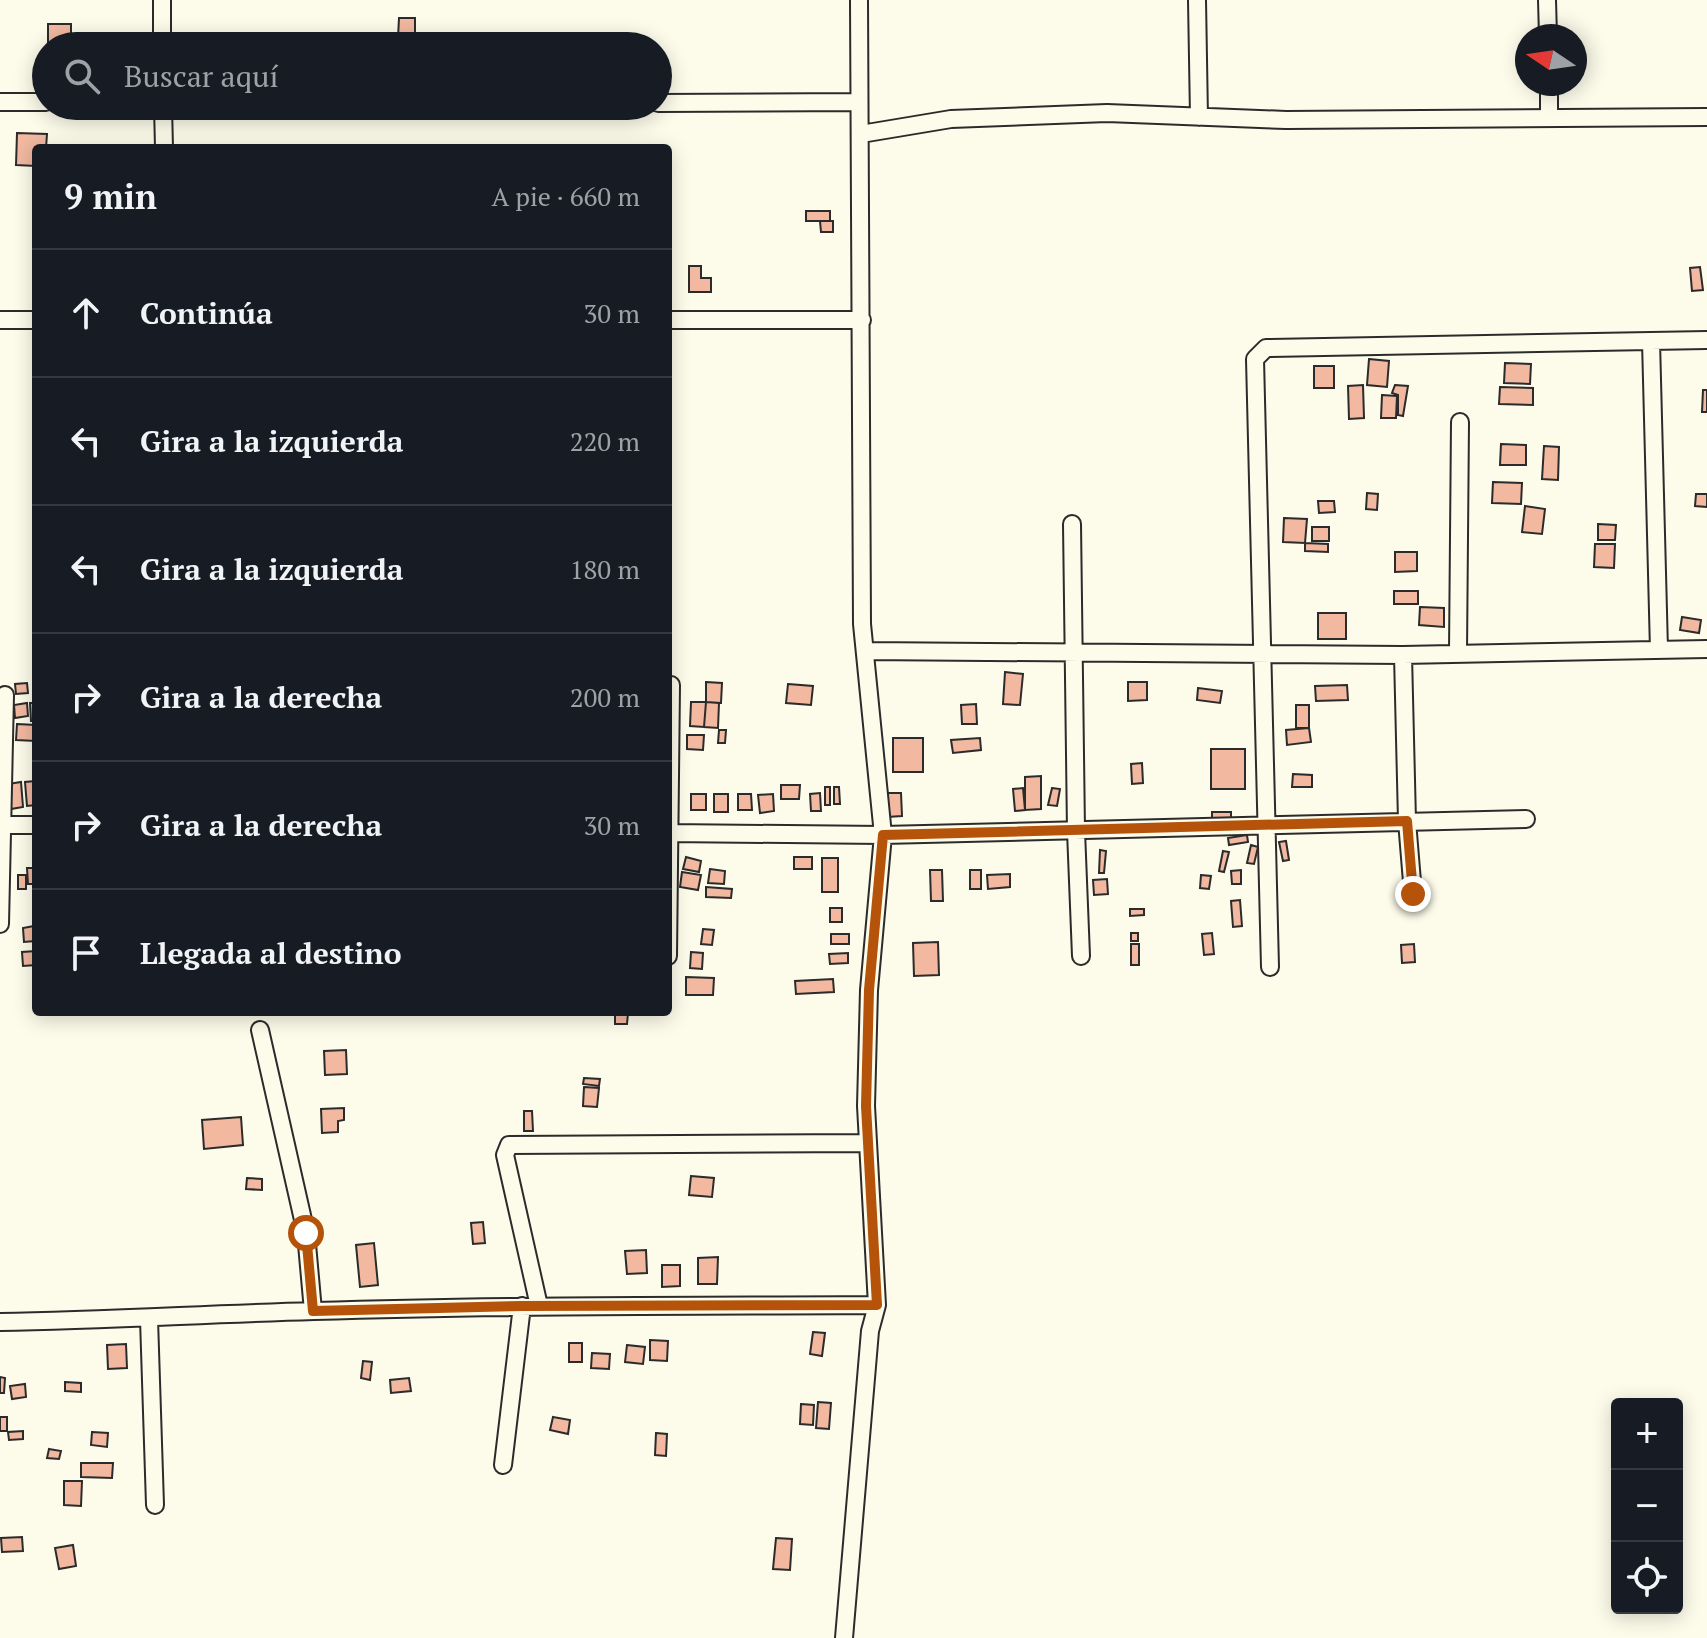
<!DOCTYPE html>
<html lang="es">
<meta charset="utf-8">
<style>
:root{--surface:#171b24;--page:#20242c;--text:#f1f3f6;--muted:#9ea1a6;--line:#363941}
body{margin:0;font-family:"PT Serif",serif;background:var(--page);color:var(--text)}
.controls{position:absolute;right:24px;bottom:24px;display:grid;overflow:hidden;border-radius:8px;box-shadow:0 4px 20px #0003}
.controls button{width:72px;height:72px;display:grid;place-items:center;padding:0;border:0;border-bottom:2px solid var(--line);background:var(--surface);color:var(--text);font:40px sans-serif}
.compass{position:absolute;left:1515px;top:24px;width:72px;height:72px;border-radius:50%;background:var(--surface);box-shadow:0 4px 20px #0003;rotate:283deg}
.stop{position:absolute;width:24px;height:24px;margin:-18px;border:6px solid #b45309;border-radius:50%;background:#fff}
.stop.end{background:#b45309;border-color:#fff;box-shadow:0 2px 8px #0008}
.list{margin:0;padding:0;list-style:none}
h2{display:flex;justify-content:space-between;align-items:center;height:104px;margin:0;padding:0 32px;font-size:34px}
h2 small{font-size:26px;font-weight:400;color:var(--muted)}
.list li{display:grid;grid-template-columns:52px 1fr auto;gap:24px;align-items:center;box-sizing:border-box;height:128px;padding:0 32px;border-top:2px solid var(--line)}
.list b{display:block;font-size:30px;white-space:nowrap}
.list em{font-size:26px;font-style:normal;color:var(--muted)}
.icon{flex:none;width:44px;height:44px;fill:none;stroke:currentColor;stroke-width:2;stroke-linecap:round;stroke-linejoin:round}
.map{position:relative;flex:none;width:1707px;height:1638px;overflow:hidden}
.search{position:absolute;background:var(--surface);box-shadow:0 4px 20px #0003;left:32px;top:32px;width:640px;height:88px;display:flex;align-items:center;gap:20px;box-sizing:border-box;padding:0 28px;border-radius:44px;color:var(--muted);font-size:30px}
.panel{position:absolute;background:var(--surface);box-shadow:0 4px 20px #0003;left:32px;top:144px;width:640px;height:872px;border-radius:8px}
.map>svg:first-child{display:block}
.building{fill:#f2b8a0;stroke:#2b2b2b;stroke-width:2}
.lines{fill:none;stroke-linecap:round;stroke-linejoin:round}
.minor-casing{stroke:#2b2b2b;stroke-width:20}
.minor{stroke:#fdfbea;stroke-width:16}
.route{stroke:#b45309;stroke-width:10}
</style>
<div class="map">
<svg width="1707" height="1638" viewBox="0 0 1707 1638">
<rect width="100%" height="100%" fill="#fdfbea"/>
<path class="building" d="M399,18H415V39L398,38Z
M48,24H71V46H48Z
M317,35H336V46H317Z
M17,133L47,134L46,148H36V166L16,165Z
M806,211H830V221H806Z
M820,221H833V232H821Z
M689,266H701V278H711V292H689Z
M1700,267L1703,290L1692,291L1690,268Z
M1369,359L1389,361L1387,387L1367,385Z
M1505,363L1531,364L1530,384L1504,383Z
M1314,366H1334V388H1314Z
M1363,385L1364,418L1349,419L1348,386Z
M1395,385L1408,386L1403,416L1398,415V395L1392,393Z
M1500,387L1533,388V405L1499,404Z
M1703,390H1707V412H1702Z
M1382,395L1397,396L1396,418H1381Z
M1501,444L1526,445V465H1500Z
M1544,446L1559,447L1558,480L1542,479Z
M1493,482L1522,483L1521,504L1492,503Z
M1367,493L1378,494L1377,510L1366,509Z
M1696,494H1707V507L1695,506Z
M1318,501H1334L1335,512L1319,513Z
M1525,506L1545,509L1542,534L1522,532Z
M1284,518L1307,519L1305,543L1283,542Z
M1598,524L1616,525L1615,540H1598Z
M1312,527H1329V541H1312Z
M1305,543L1328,544V552L1305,551Z
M1595,544H1615L1614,568L1594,567Z
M1395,552H1417V571L1395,572Z
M1394,591H1418V604H1394Z
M1420,607L1444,608V627L1419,625Z
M1318,613H1346V639H1318Z
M1682,617L1701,620L1699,633L1680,630Z
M1005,672L1023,674L1020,705L1003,704Z
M706,682L722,683L721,703L706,702Z
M1128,682H1147V700L1128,701Z
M27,683L28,693L16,694L15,684Z
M788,684L813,686L811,705L786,703Z
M1347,685L1348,700L1316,701L1315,686Z
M1198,688L1222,691L1220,703L1197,700Z
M691,702H706L704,727L690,726Z
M706,702L719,703L718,728L704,727Z
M27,703L28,716L15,718L14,705Z
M30,703H36V721H31Z
M976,704L977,724H962L961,705Z
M1296,705H1309V728H1296Z
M17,724L36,725V741L16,740Z
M1309,728L1311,742L1287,745L1286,730Z
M719,730H726L725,743H718Z
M687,735H704L703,750L687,749Z
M893,738H923V772H893Z
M980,738L981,750L953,753L951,740Z
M1211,749H1245V789H1211Z
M1142,763L1143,783L1132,784L1131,764Z
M1293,774L1312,775V787H1292Z
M1041,776V809L1025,810V777Z
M35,781L36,805L27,806L25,782Z
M21,782L23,807L11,809L8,784Z
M781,785H800L799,799H781Z
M825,787H830V805H825Z
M834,787H839L840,804H834Z
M1023,788L1025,810L1015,811L1013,789Z
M1052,788L1060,789L1057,806L1048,805Z
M820,793L821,811H811L810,794Z
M887,793H901L902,816L887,817Z
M691,794H706V810H691Z
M714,794H728V812H714Z
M738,794H751L752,810H738Z
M773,794L774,811L760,813L758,795Z
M1212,812H1231V819H1212Z
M1247,835L1248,842L1229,845L1228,838Z
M1286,841L1289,860L1283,861L1279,842Z
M1251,845L1258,847L1254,864L1247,863Z
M1100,850L1106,851L1104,873H1099Z
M1223,851L1229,852L1224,872L1219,871Z
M686,857L701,861L699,872L683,869Z
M794,857H812V869H794Z
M822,858H838V892H822Z
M27,868H35L34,884H28Z
M710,869L725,871L724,884L708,883Z
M930,870H942L943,901H931Z
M970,870H981V889H970Z
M1241,870V884H1232L1231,871Z
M682,872L701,875L698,890L680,887Z
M1010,874V887L988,889L987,875Z
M18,875H26V889H18Z
M1201,875L1211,876L1209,889L1200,888Z
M1107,879L1108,894L1094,895L1093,880Z
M706,887L732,889L731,898L706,897Z
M1240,900L1242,926L1233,927L1231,901Z
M830,908H842V922H830Z
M1130,909H1144V915L1130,916Z
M34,926L35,941L24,942L23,928Z
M703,929L714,930L712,945L701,944Z
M1131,933H1138V941H1131Z
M1212,933L1214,954L1204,955L1202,934Z
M831,934H849V944H831Z
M938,942L939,975L914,976L913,943Z
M1131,944H1139V965H1131Z
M1414,944L1415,962L1402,963L1401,945Z
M36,951V965L23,966L22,952Z
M691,952L703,953L702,969L690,968Z
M848,953V963L830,964L829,954Z
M686,977L714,978L713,995H686Z
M833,979L834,992L796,994L795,981Z
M615,1012L628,1013L627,1024H615Z
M346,1050L347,1074L325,1075L324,1051Z
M584,1078L600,1079L599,1086L583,1084Z
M584,1087L599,1088L597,1107L583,1106Z
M344,1108V1120L338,1121V1132L322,1133L321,1109Z
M524,1111H532L533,1131H524Z
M241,1117L243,1145L204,1149L202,1120Z
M691,1176L714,1178L712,1197L689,1195Z
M247,1178L262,1179V1190L246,1189Z
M483,1222L485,1243L473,1244L471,1223Z
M374,1243L378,1285L360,1287L356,1245Z
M646,1250L647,1273L627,1274L625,1251Z
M718,1257L717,1284H698V1258Z
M662,1265H680V1286L662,1287Z
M813,1332L825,1333L822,1356L810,1354Z
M650,1340L668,1341L667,1361L650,1360Z
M569,1343H582V1362H569Z
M126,1344L127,1368L108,1369L107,1345Z
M627,1345L645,1347L643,1364L625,1362Z
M592,1353L610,1354L609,1369L591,1368Z
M363,1361L372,1362L370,1380L361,1378Z
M0,1377L5,1378L4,1393H0Z
M409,1378L411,1391L391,1393L390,1380Z
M65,1382L81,1383V1392L65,1391Z
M25,1384L26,1397L12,1399L10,1386Z
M818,1402L831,1403L829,1429L816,1428Z
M801,1404L814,1405L813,1425L800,1424Z
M0,1417H7V1431H0Z
M553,1417L570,1420L568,1434L550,1430Z
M23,1431V1439L9,1440L8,1432Z
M92,1432L108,1433L107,1447L91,1445Z
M656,1433L667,1434L666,1456L655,1455Z
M49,1449L61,1451L59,1459L47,1458Z
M81,1463H113L112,1478L81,1477Z
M64,1481H82L81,1506L64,1505Z
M22,1537L23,1551L2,1552L1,1538Z
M776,1538L792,1539L790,1570L773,1569Z
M73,1545L76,1566L59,1569L55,1548Z"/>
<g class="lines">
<defs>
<path id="minor" d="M162,0V46
M1197,0L1199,117
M1547,0L1548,36
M1549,84V117
M0,102H46
M658,103L859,102
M163,106L164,148
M861,134L951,119L1107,113L1286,120L1707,117
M0,320H36
M668,320H862
M1651,341L1659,650
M1072,524L1076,831L1081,956
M865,651L1403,655L1707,649
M1458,653L1460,422
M1403,655L1407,821L1413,894
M0,825H36
M668,833L883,835L1526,819
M0,924L5,695
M668,956L671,685
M1270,967L1255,359L1266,348L1707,340
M260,1030L306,1233L313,1311
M539,1306L505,1155L509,1145L868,1143
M149,1319L155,1505
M0,1322C105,1320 209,1314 314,1311C502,1305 689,1306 877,1305
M503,1465L522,1306
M844,1638L870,1331L877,1305L866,1106L869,990L883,835L862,624L859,0"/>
</defs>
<use href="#minor" class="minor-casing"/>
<use href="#minor" class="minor"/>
</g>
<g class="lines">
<path class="route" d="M306,1233L313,1311L522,1306L877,1305L866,1106L869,990L883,835L1407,821L1413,894"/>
</g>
</svg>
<div class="controls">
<button>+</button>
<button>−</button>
<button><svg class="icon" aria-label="locate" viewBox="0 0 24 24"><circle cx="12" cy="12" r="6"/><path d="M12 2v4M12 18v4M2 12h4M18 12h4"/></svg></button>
</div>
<svg class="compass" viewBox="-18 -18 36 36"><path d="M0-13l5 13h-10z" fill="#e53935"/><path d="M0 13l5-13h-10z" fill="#9ea1a6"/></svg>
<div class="stop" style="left:306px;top:1233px"></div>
<div class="stop end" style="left:1413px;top:894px"></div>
<div class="search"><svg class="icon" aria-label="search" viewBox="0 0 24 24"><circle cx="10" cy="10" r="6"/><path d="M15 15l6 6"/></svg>Buscar aquí</div>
<section class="panel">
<h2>9 min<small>A pie · 660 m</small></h2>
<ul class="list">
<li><svg class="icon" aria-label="ahead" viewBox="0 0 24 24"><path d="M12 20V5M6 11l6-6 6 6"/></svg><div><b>Continúa</b></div><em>30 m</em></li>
<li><svg class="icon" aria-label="left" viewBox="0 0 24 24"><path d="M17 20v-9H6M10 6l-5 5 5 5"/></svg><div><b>Gira a la izquierda</b></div><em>220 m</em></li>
<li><svg class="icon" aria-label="left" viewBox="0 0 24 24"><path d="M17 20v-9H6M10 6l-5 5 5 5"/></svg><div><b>Gira a la izquierda</b></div><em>180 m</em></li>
<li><svg class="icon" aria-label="right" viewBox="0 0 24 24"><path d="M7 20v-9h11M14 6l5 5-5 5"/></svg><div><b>Gira a la derecha</b></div><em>200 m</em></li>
<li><svg class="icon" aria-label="right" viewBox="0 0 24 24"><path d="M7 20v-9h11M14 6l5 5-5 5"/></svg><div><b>Gira a la derecha</b></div><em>30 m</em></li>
<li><svg class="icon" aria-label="arrive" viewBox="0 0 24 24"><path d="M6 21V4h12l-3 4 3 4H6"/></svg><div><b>Llegada al destino</b></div></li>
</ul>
</section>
</div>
